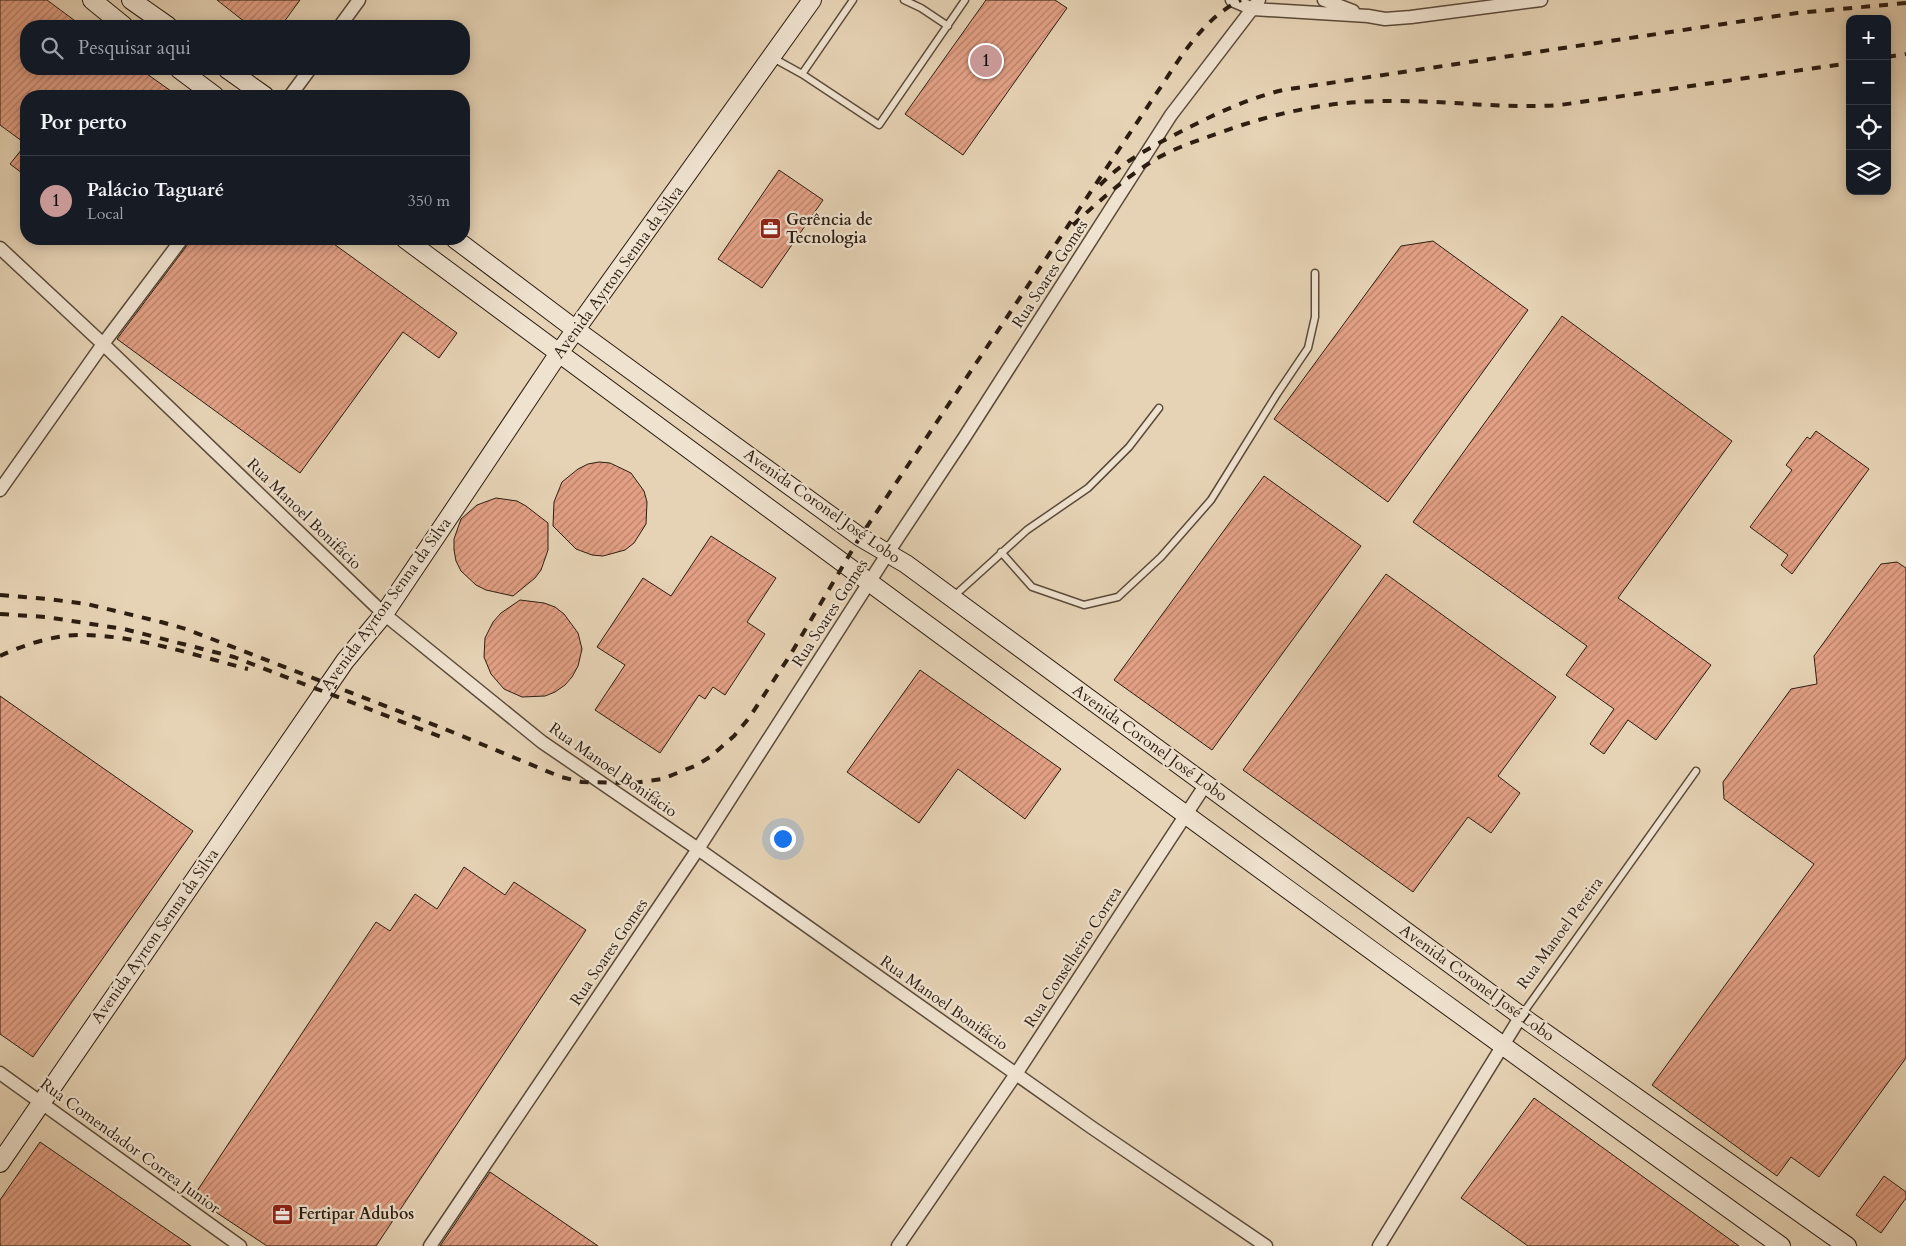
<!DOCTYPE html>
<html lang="pt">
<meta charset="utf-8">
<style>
:root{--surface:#171b24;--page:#242831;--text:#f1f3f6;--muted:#9ea1a6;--line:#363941;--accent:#c59692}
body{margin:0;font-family:Cardo,serif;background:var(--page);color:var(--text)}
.controls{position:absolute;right:15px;top:15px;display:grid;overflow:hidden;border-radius:10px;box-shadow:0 2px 12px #0003}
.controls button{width:45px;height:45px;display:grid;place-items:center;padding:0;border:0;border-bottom:1px solid var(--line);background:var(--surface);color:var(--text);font:25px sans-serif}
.you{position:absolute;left:782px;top:838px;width:18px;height:18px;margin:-12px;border:4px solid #fff;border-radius:50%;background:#1a73e8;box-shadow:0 0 0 8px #1a73e833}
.badge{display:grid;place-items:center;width:32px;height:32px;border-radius:50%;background:var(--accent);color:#111;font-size:16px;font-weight:700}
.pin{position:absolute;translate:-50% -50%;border:2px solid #fff;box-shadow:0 1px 5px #0006}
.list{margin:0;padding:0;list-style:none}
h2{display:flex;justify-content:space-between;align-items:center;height:65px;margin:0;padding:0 20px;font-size:21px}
h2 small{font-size:16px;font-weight:400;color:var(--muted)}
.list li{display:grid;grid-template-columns:32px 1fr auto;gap:15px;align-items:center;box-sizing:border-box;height:90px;padding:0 20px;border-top:1px solid var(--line)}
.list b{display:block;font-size:19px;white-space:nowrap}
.list p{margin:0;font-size:16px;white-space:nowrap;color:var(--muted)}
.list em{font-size:16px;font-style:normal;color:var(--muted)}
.icon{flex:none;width:28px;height:28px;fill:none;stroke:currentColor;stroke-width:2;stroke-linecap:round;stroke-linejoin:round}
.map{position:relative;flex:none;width:1906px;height:1246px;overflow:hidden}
.search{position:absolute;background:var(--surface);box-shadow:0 2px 12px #0003;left:20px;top:20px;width:450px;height:55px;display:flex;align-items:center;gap:12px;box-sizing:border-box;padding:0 18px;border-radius:20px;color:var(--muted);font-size:19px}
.panel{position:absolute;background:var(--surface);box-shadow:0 2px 12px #0003;left:20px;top:90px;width:450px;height:155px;border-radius:20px}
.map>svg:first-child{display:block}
.building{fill:url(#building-hatch);stroke:#2d1d11}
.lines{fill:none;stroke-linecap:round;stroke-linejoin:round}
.lane-casing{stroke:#5b4a3a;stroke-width:9}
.street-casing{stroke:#5b4a3a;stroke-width:15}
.secondary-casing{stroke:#2d1d11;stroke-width:20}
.lane{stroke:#efe2cf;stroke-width:6}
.street{stroke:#efe2cf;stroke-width:12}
.secondary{stroke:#efe2cf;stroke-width:18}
.rail{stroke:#2d1d11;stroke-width:4;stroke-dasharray:9 9;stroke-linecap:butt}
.labels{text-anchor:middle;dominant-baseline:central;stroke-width:4.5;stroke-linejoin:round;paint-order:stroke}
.poi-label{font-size:16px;font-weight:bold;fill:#2d1d11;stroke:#efe2cf;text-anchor:start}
.street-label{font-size:16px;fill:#2d1d11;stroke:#efe2cf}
</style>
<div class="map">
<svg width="1906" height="1246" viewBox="0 0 1906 1246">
<defs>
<pattern id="building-hatch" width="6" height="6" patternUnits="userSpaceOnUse" patternTransform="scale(1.25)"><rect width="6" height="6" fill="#e3a085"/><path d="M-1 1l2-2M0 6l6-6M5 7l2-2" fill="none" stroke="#b8826b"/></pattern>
</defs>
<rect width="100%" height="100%" fill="#e6d3b5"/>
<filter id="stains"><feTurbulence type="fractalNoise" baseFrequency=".004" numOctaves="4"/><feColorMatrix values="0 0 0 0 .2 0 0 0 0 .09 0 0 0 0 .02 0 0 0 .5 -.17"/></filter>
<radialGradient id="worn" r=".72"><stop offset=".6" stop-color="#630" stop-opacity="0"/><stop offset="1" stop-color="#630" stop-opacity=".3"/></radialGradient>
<path class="building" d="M0,0H47L82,26H26V69H140L178,96H26V176L10,164L26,144L0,125Z
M217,0H300L281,26H250Z
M986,0H1055L1067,8L963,155L905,114Z
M779,170L823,200L762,288L718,259Z
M190,239H327L457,333L439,358L403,332L300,473L117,339L188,244Z
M1433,241L1528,310L1388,502L1274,419L1401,246Z
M1562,316L1732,441L1618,598L1711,665L1656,740L1628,720L1604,754L1590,744L1614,709L1566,675L1587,646L1413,522Z
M1816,431L1869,469L1792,574L1781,565L1788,555L1750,527L1792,470L1786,465L1807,437L1810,439Z
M599,462L610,463L631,473L644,491L647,502L646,524L634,543L625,550L603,556L592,555L576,549L553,526L554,502L562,482L578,469L588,464Z
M1264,476L1361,546L1212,750L1114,680Z
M496,498L517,501L526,506L548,523V550L541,570L535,578L513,596L486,590L476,585L461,571L456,561L454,550V539L461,519L477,505Z
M711,536L776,578L747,622L765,634L725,695L713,687L705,699L699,695L660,753L595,710L625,665L597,647L643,578L671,596Z
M1897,562L1906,568V1058L1819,1177L1791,1157L1777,1176L1652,1085L1814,864L1724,799L1723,782L1791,689L1817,684L1814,656L1881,564Z
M1386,574L1556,697L1498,776L1520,793L1491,833L1468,817L1413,892L1243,770Z
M520,600L544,603L555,607L564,614L578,633L582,649L578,666L572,677L565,685L555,692L545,696L522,697L504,689L491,674L484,657L485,638L493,622L501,613Z
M920,670L1061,769L1025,819L958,769L919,823L847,772Z
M0,696L193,831L33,1057L0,1034Z
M464,867L505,895L514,882L586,930L376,1246H267L193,1197L376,922L390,931L415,894L437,909Z
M1534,1098L1739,1246H1528L1461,1198Z
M40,1142L191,1246H0V1200Z
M490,1172L598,1246H440Z
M1884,1176L1906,1192V1198L1881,1233L1856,1215Z"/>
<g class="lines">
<defs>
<path id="lane" d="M904,0L921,8L948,26
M773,58L802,74L879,125L965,0
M802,74L853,0
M1001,552L1032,587L1084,605L1118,597L1161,557L1211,500L1277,394L1308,348L1315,317V273
M953,597L1027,530L1088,488L1129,447L1159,408
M1521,1016L1696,771"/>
<path id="street" d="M1232,0L1253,9L1368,16L1385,19L1411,17L1541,0
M1324,0L1353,11
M340,26L359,0
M290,96L310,69
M0,248L103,344L384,614L542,742L698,849L1091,1127L1266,1246
M0,490L103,344L182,239
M0,1073L240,1246
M430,1246L698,849L897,539L964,438L1171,115L1259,0
M898,1246L1016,1074L1206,784
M1379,1246L1521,1016"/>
<path id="secondary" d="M92,0L124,26
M131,0L168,26
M179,69L215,96
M227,69L265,96
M405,239C861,577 1319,915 1781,1246
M455,239L576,330L860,537L906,564L1521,1016L1847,1246
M0,1163L345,661L384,614L559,353L812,0"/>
</defs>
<use href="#lane" class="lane-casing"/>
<use href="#street" class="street-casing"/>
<use href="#secondary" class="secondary-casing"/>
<use href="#lane" class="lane"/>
<use href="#street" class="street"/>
<use href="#secondary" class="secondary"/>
<path class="rail" d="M1887,57L1906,54
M1100,185C1122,162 1151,147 1180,132C1213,115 1246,99 1283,90L1797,13L1906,3
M1073,225C1099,201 1126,177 1156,159C1175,148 1196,141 1216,134C1276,112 1332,100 1397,101C1452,101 1506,109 1560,105L1850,63
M0,595L48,599L87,604L161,622L186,629L445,729L561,777L582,782L633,783L662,779L695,766L710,757L734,736L749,718L789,657L860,537L1154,97C1178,62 1201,19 1241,0
M0,614L46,617L124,629L234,657L444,738
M0,656C23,645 54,635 80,635C137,635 193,655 248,669"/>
</g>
<defs>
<symbol id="office-square" viewBox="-11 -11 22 22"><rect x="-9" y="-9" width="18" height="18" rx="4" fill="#8f2418" stroke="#efe2cf"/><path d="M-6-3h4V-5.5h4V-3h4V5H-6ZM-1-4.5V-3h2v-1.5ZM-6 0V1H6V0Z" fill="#fff"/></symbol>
</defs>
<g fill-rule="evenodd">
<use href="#office-square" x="758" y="216" width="25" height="25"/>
<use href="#office-square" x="270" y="1202" width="25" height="25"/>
</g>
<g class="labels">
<g class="poi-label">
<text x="786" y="220">Gerência de<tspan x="786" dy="18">Tecnologia</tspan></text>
<text x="298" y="1214">Fertipar Adubos</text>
</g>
<g class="street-label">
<text transform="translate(618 272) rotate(-54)">Avenida Ayrton Senna da Silva</text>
<text transform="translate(1050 274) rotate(-57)">Rua Soares Gomes</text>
<text transform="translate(822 506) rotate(35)">Avenida Coronel José Lobo</text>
<text transform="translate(304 514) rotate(44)">Rua Manoel Bonifácio</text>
<text transform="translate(386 604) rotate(-54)">Avenida Ayrton Senna da Silva</text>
<text transform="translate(830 613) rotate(-57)">Rua Soares Gomes</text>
<text transform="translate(1150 743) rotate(36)">Avenida Coronel José Lobo</text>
<text transform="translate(613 770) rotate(35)">Rua Manoel Bonifácio</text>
<text transform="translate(1560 933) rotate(-54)">Rua Manoel Pereira</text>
<text transform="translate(155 936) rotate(-55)">Avenida Ayrton Senna da Silva</text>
<text transform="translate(609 952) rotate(-56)">Rua Soares Gomes</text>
<text transform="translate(1073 957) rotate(-57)">Rua Conselheiro Correa</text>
<text transform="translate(1477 983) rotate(36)">Avenida Coronel José Lobo</text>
<text transform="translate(944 1003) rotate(35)">Rua Manoel Bonifácio</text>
<text transform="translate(130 1146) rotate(36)">Rua Comendador Correa Junior</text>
</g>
</g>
<rect width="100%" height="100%" filter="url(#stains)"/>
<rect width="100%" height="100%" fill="url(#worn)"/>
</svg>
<div class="controls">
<button>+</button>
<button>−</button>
<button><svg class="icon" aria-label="locate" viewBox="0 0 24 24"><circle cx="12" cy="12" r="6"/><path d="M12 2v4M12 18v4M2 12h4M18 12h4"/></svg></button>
<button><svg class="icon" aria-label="layers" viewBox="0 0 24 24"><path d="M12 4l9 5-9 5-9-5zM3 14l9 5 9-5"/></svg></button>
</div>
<div class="you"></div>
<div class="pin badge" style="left:986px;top:61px">1</div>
<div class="search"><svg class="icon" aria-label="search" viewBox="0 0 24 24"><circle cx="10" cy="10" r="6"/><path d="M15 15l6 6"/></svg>Pesquisar aqui</div>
<section class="panel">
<h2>Por perto<small></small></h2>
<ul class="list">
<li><span class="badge">1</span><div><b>Palácio Taguaré</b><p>Local</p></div><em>350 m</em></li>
</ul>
</section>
</div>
